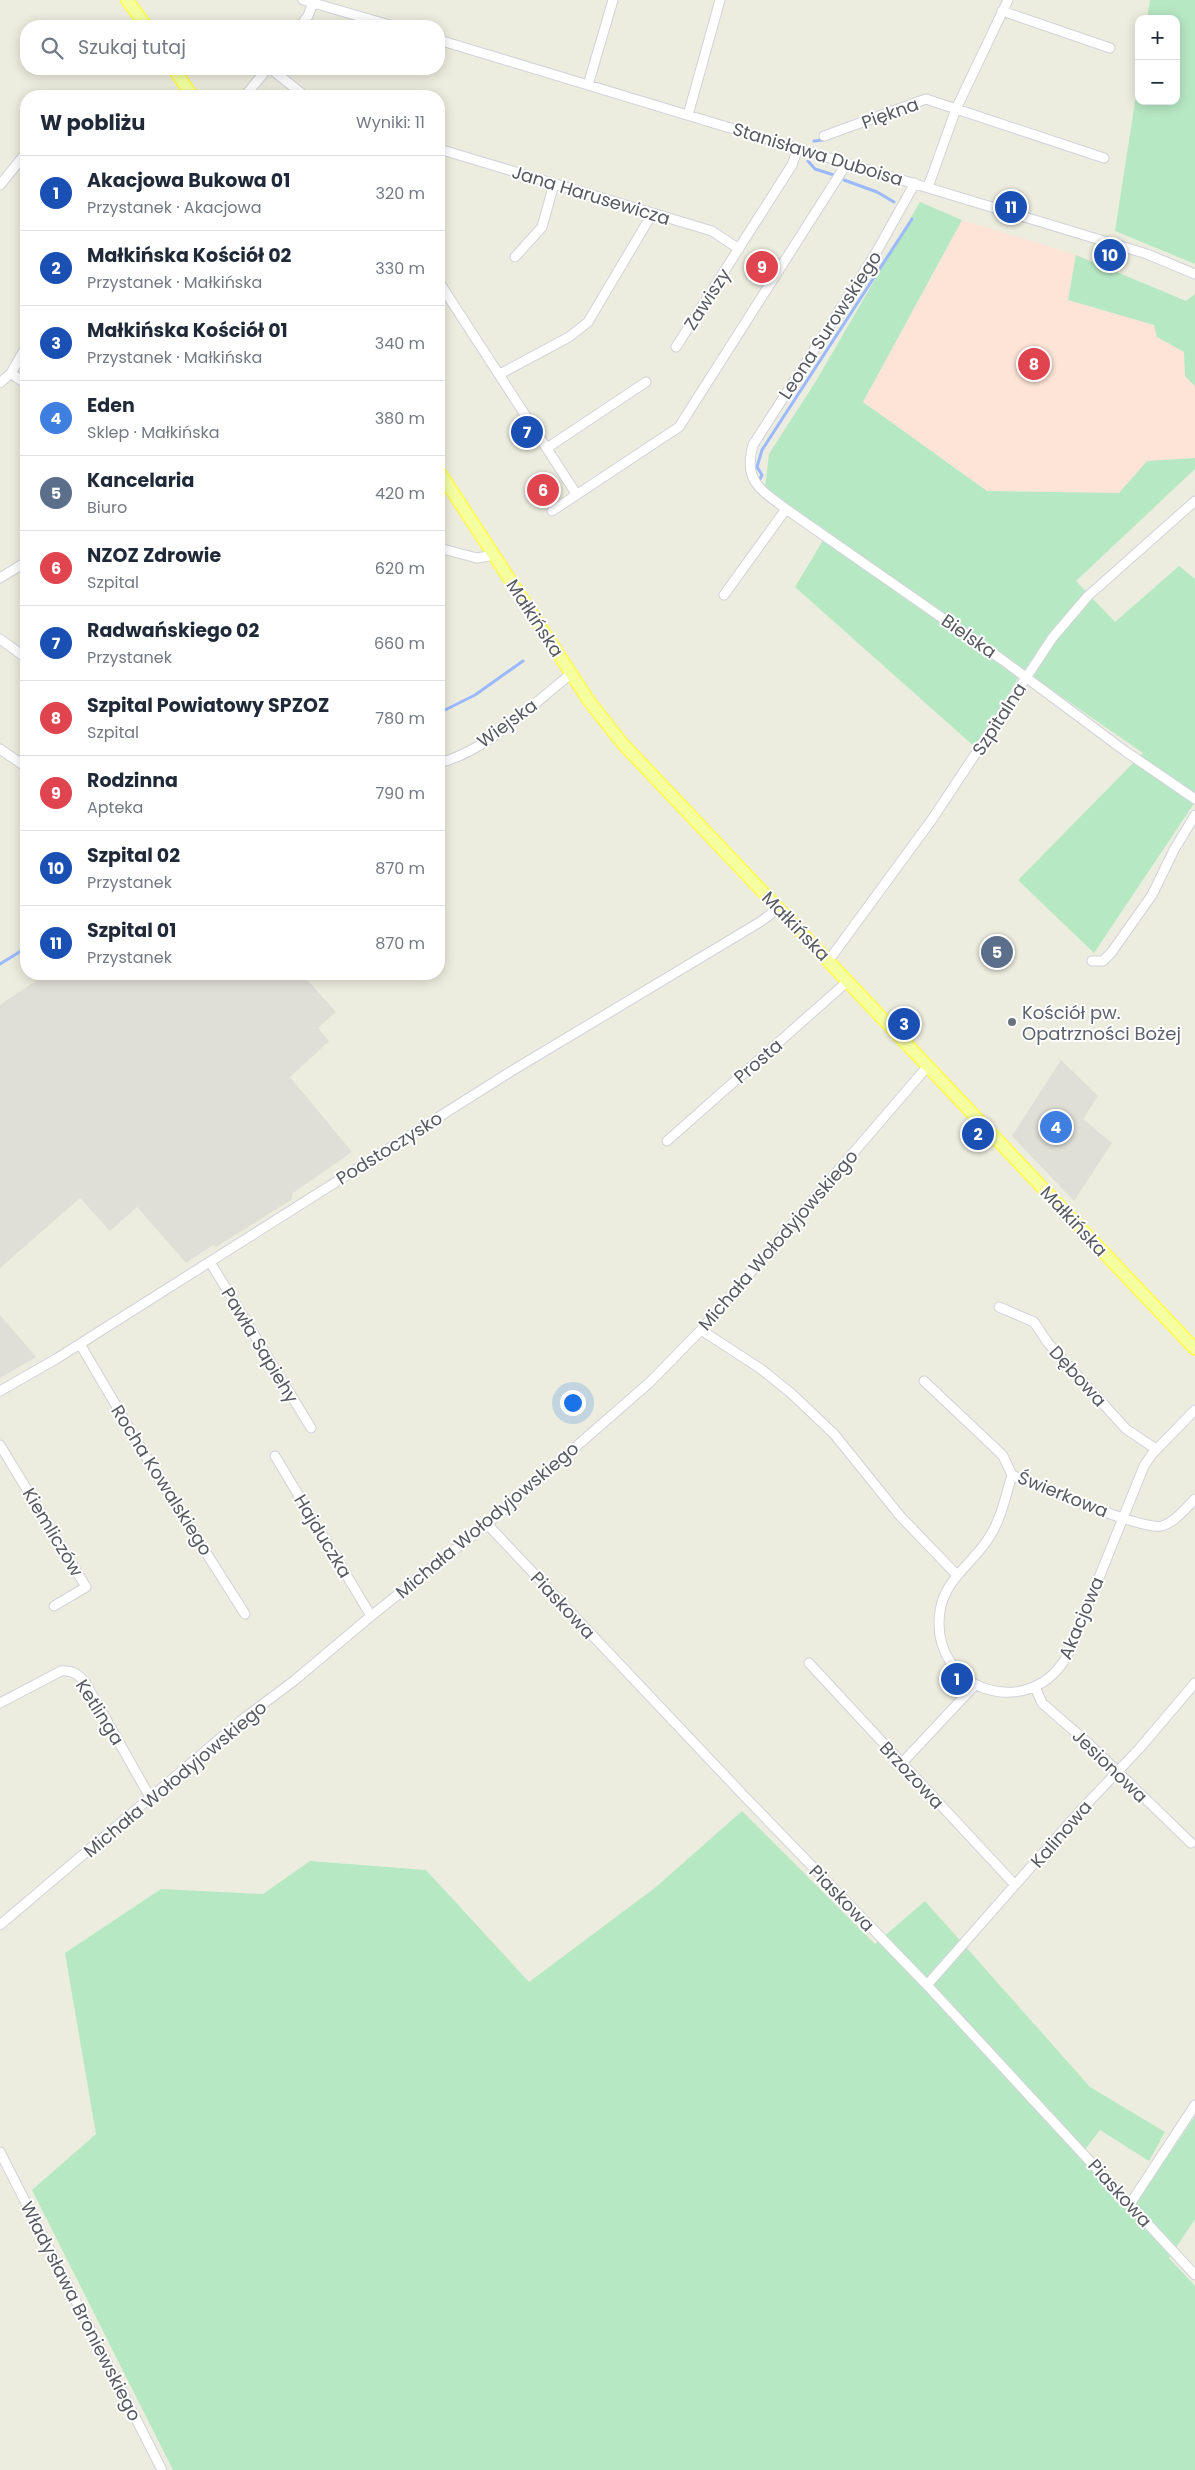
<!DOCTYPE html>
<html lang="pl">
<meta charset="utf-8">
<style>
:root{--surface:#fff;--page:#f6f6f7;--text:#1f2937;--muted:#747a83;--line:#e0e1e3;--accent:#111827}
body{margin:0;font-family:Poppins,sans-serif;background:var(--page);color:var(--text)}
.controls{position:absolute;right:15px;top:15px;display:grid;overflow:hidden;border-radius:10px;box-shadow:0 2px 12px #0003}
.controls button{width:45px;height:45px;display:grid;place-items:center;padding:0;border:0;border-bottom:1px solid var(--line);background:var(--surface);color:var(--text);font:25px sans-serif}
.you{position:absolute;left:572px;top:1402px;width:18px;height:18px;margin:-12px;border:4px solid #fff;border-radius:50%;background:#1a73e8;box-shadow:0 0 0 8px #1a73e833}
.badge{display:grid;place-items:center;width:32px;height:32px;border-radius:50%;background:var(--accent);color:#fff;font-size:16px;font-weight:700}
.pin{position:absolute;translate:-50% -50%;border:2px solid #fff;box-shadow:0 1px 5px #0006}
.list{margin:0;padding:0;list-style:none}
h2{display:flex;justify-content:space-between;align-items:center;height:65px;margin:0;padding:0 20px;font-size:21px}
h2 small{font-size:16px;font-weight:400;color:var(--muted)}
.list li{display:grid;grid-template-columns:32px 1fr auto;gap:15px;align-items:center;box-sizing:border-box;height:75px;padding:0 20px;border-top:1px solid var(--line)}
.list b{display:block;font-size:19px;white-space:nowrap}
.list p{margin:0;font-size:16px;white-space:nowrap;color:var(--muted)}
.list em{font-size:16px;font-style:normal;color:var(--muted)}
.icon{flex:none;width:28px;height:28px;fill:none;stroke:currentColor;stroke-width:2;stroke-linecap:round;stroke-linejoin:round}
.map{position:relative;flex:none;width:1195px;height:2470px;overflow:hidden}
.search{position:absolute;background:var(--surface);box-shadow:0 2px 12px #0003;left:20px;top:20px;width:425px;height:55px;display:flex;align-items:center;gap:12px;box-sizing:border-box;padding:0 18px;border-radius:20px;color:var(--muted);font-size:19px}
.panel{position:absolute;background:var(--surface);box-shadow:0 2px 12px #0003;left:20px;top:90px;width:425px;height:890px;border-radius:20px}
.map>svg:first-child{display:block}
.industrial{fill:#dfdfd6}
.medical{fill:#fde4d6}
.green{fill:#b7e8c4}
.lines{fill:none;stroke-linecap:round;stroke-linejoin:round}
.stream{stroke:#9bb9ff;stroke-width:3}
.minor-casing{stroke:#d1d2da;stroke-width:11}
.major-casing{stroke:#fffd44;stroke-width:14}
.minor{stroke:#fff;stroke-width:9}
.major{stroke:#f5ffa0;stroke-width:11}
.worship-dot{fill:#6b7280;stroke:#fff;stroke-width:2}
.labels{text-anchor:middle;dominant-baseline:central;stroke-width:4;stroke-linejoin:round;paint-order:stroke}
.street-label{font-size:18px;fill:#575961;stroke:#fff}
.worship-label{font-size:18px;fill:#5b616d;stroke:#fff;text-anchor:start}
</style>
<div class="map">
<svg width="1195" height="2470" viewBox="0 0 1195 2470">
<rect width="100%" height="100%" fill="#ecedde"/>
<path class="industrial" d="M46,974H302L336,1012L318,1028L329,1041L290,1077L352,1152L293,1193L291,1200L216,1247L213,1245L186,1263L137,1207L110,1231L80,1198L0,1268V1005Z
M1061,1060L1098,1096L1083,1119L1112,1143L1074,1201L1012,1136Z
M0,1315L36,1357L0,1378Z"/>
<path class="medical" d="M962,220L1076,255L1068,300L1154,325L1157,337L1184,352L1185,376L1195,386V458L1147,462L1119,493L987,491L863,402Z"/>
<path class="green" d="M1150,0H1195V264L1115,231L1139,76V101H1176V19H1147Z
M920,202L962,220L863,402L987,491L1119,493L1147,461L1195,458V469L1076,581L1115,622L1179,566L1195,579V802L1094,953L1018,880L1143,753L1023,670L976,748L795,587L828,532L765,488L769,454L816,381Z
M1076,255L1186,301L1195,294V386L1185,376L1184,352L1157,337L1154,325L1068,300Z
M742,1811L875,1944L925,1901L1090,2087L1165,2132L1149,2161L1100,2130L1084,2151L1134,2206L1195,2116V2219L1169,2258L1195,2286V2470H173L32,2190L96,2134L65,1953L161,1889L263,1894L310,1861L426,1870L529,1982L656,1887Z"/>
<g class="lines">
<path class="stream" d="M814,141L823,140
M808,161L815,169L834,175
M844,180L877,192L894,202
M760,479L762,475L757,467L762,450L912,219
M439,713L475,695L523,661
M0,964L26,948"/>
<defs>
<path id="minor" d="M303,0L393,26
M1002,11L1110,48
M300,26L308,16L314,0
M439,40L1147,254L1195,274
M271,69L305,96
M588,85L613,0
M87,96H89
M245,96L267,69
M688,115L720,0
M824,136L926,99L1104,158
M439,149L712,231L739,249
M915,183L873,258L753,445C743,481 760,489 786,509L1004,661L1125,751L1195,799
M0,185L26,153
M928,187L956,109L1008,0
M515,257L542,227L554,184
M439,282L577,495
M676,347L792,165L798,148
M11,373L26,384
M500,374L569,337L588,322L652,214
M0,383L11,373L26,347
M547,448L646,382
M552,511L679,427L847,163
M439,548L477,558L494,555
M0,578L26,562
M724,595L786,509
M0,639L26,658
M0,749L26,767
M439,763C489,750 531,705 571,674
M829,960L933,818L1053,637L1088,596L1195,501
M1092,961H1103L1111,953L1152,895L1174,850L1195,815
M667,1141L848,981
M210,1262L311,1428
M999,1307L1034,1322L1048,1343L1126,1429L1156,1449
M701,1330L761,1369L792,1394L834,1434L901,1517L957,1575
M80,1344L158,1477L245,1614
M924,1381L994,1447L1003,1456L1012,1475C1038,1485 1142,1531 1162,1526C1175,1522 1186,1508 1195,1499
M0,1391L56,1359L510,1072L760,922L779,908
M0,1445L86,1587L54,1606
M275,1456L371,1616
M1012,1475C1006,1495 1001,1519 990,1536C974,1563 945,1578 940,1611C928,1691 1033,1725 1069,1652L1144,1466L1152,1454L1195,1410
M487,1524L748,1800L927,1985L1195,2275
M809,1663L1015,1885
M1035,1687L1042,1703L1088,1743L1191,1843
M0,1703L61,1671C72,1670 78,1674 85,1682L151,1799
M902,1763L975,1685
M0,1925L243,1719L295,1680L371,1616L487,1524L649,1383L701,1330L927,1067
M927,1985L1081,1810L1139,1749L1195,1683
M0,2152L162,2470
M1130,2204L1195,2105"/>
<path id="major" d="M127,0L146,26
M174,69L192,96
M439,471L589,701L622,743L1195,1349"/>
</defs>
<use href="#minor" class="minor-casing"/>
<use href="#major" class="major-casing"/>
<use href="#minor" class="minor"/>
<use href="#major" class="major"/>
</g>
<circle class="worship-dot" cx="1012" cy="1022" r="5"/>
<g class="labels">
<g class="street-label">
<text transform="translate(890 113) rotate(-20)">Piękna</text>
<text transform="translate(818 154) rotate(17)">Stanisława Duboisa</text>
<text transform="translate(591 195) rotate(17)">Jana Harusewicza</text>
<text transform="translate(707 299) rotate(-57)">Zawiszy</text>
<text transform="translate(830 325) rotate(-57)">Leona Surowskiego</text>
<text transform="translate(535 618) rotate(57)">Małkińska</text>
<text transform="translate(969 636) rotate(35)">Bielska</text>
<text transform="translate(999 719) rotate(-57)">Szpitalna</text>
<text transform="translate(507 723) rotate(-36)">Wiejska</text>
<text transform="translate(796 926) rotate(46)">Małkińska</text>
<text transform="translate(758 1061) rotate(-41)">Prosta</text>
<text transform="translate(389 1148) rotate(-32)">Podstoczysko</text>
<text transform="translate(1074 1221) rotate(47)">Małkińska</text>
<text transform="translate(778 1240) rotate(-49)">Michała Wołodyjowskiego</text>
<text transform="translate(260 1345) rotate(59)">Pawła Sapiehy</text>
<text transform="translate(1078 1376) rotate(48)">Dębowa</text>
<text transform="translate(162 1480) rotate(58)">Rocha Kowalskiego</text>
<text transform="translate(1063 1494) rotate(22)">Świerkowa</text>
<text transform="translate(487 1520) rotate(-40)">Michała Wołodyjowskiego</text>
<text transform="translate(53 1532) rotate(59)">Kiemliczów</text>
<text transform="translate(323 1536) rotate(59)">Hajduczka</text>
<text transform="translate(563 1605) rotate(47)">Piaskowa</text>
<text transform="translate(1081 1618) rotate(-67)">Akacjowa</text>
<text transform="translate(100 1712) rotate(58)">Ketlinga</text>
<text transform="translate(1110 1766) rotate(44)">Jesionowa</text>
<text transform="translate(912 1775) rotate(47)">Brzozowa</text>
<text transform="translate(175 1779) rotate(-40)">Michała Wołodyjowskiego</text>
<text transform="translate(1061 1834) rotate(-49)">Kalinowa</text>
<text transform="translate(842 1898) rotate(46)">Piaskowa</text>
<text transform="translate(1120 2193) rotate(48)">Piaskowa</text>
<text transform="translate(81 2311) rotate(63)">Władysława Broniewskiego</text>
</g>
<g class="worship-label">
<text x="1022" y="1012">Kościół pw.<tspan x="1022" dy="21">Opatrzności Bożej</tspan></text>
</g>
</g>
</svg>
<div class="controls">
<button>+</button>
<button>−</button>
</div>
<div class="you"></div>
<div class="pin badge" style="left:957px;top:1679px;background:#1a4fb4">1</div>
<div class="pin badge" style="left:978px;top:1134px;background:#1a4fb4">2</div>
<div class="pin badge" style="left:904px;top:1024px;background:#1a4fb4">3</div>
<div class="pin badge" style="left:1056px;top:1127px;background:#3f7fe0">4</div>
<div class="pin badge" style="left:997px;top:952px;background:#5c6f8a">5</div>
<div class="pin badge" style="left:543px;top:490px;background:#e0444e">6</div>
<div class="pin badge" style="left:527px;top:432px;background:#1a4fb4">7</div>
<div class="pin badge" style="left:1034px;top:364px;background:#e0444e">8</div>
<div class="pin badge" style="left:762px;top:267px;background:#e0444e">9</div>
<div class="pin badge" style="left:1110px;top:255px;background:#1a4fb4">10</div>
<div class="pin badge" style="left:1011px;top:207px;background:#1a4fb4">11</div>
<div class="search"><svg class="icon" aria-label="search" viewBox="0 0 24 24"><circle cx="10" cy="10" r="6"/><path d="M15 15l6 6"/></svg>Szukaj tutaj</div>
<section class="panel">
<h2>W pobliżu<small>Wyniki: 11</small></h2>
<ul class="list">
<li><span class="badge" style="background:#1a4fb4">1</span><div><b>Akacjowa Bukowa 01</b><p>Przystanek · Akacjowa</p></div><em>320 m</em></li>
<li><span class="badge" style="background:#1a4fb4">2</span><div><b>Małkińska Kościół 02</b><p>Przystanek · Małkińska</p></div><em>330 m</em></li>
<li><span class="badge" style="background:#1a4fb4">3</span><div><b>Małkińska Kościół 01</b><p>Przystanek · Małkińska</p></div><em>340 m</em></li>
<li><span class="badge" style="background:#3f7fe0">4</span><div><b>Eden</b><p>Sklep · Małkińska</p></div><em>380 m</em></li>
<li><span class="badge" style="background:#5c6f8a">5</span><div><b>Kancelaria</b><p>Biuro</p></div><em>420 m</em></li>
<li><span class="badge" style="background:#e0444e">6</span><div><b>NZOZ Zdrowie</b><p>Szpital</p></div><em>620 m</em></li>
<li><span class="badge" style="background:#1a4fb4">7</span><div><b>Radwańskiego 02</b><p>Przystanek</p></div><em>660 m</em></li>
<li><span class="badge" style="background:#e0444e">8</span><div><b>Szpital Powiatowy SPZOZ</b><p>Szpital</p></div><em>780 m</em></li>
<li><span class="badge" style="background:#e0444e">9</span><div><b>Rodzinna</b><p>Apteka</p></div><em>790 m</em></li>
<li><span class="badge" style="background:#1a4fb4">10</span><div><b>Szpital 02</b><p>Przystanek</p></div><em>870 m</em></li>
<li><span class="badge" style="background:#1a4fb4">11</span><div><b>Szpital 01</b><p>Przystanek</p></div><em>870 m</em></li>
</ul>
</section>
</div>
